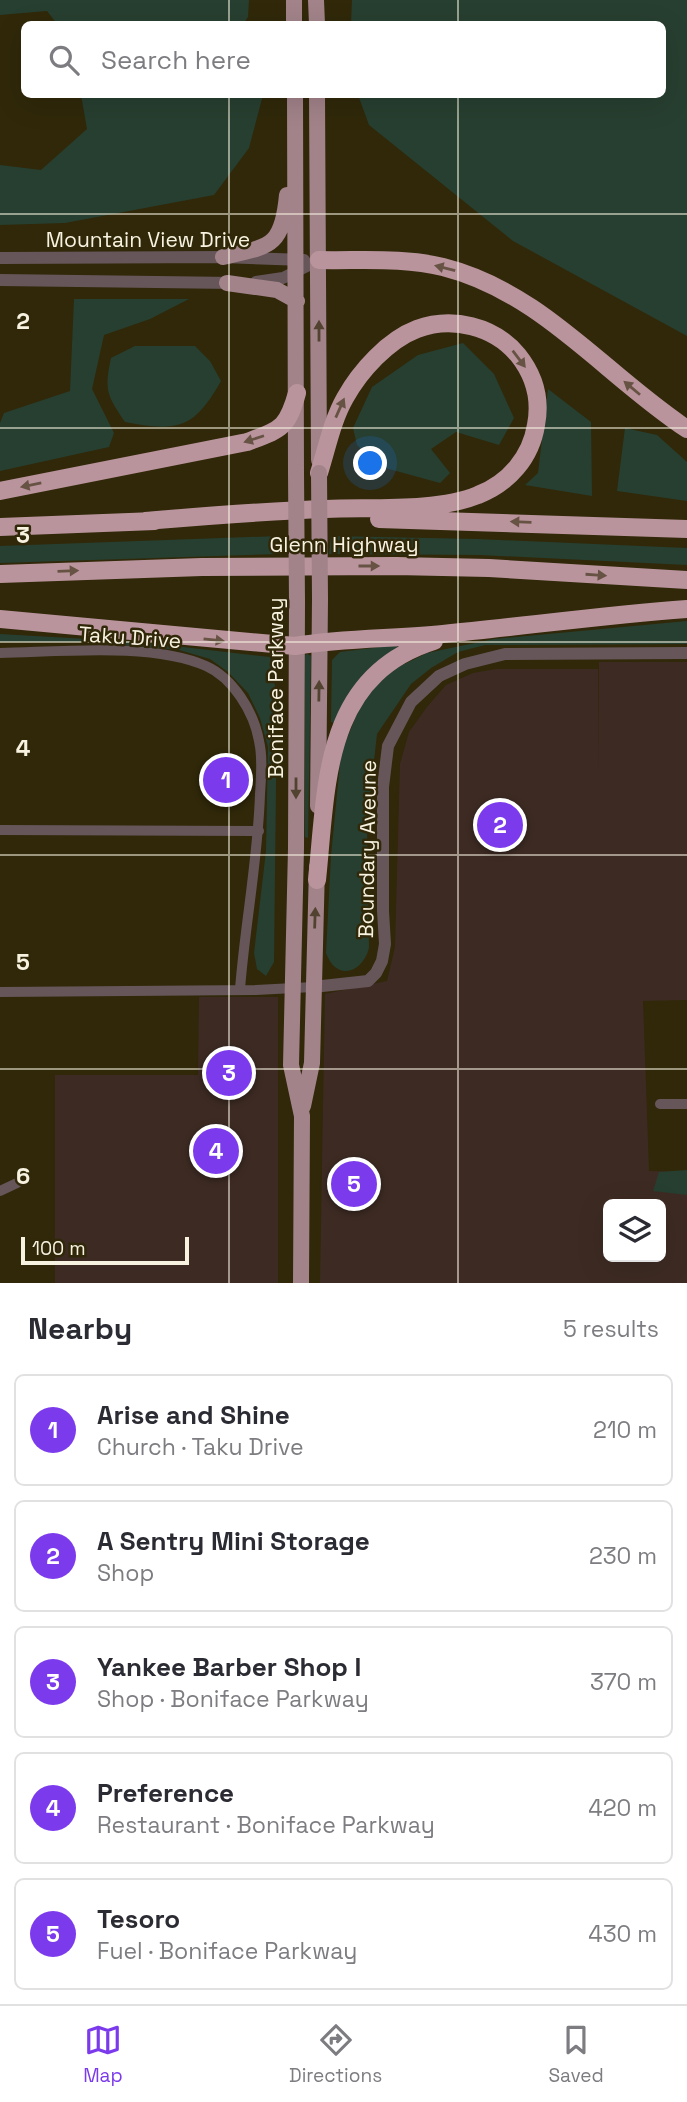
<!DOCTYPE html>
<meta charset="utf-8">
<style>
:root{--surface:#fff;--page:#f7f7f7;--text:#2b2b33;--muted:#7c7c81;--line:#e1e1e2;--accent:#7c3aed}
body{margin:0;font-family:"Space Grotesk",sans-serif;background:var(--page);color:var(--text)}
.controls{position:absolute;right:21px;bottom:21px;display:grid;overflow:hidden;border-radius:10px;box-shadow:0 7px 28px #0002}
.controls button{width:63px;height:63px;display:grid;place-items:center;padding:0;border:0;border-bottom:2px solid var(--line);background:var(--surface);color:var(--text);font:35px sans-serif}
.scale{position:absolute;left:21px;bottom:18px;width:168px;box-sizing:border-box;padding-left:7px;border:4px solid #f8f3e1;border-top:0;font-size:19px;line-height:24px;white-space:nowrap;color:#f8f3e1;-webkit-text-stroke:5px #302809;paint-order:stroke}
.you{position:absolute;left:371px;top:464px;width:24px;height:24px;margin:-18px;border:5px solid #fff;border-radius:50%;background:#1a73e8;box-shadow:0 0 0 10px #1a73e833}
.badge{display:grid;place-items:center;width:46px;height:46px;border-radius:50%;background:var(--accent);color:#fff;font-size:23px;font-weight:700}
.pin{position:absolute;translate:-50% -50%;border:4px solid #fff;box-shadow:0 2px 7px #0006}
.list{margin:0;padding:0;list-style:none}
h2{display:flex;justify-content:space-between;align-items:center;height:91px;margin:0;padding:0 28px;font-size:30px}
h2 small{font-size:23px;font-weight:400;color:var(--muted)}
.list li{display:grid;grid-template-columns:46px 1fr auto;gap:21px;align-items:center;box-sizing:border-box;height:112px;margin:0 14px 14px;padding:0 14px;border:2px solid var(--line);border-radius:10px}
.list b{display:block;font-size:26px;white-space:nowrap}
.list p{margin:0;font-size:23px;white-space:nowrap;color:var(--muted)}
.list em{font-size:23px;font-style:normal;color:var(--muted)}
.icon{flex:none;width:38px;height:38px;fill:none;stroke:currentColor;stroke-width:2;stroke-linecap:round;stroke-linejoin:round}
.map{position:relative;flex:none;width:687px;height:1283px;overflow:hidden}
.search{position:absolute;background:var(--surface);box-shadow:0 7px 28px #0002;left:21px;right:21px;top:21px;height:77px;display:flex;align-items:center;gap:18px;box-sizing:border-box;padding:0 24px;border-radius:10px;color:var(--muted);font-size:26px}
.sheet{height:721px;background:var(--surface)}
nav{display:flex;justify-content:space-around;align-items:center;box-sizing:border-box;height:98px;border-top:2px solid var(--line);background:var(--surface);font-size:19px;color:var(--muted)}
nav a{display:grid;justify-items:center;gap:4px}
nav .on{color:var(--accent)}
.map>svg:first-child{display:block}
.commercial{fill:#3d2b23;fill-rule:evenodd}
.green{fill:#273f30}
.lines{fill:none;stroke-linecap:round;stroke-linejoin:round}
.minor{stroke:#66565a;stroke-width:10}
.tertiary{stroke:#66565a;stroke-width:12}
.primary{stroke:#a2838a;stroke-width:16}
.motorway{stroke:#ba949d;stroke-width:18}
.primary-bridge{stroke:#a2838a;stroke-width:16}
.oneway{fill:#675344}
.oneway2{fill:#524330}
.grid{fill:none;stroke:#f8f3e1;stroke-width:2;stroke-opacity:0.55}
.labels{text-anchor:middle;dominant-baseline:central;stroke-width:5;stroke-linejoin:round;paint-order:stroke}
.street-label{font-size:21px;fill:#f8f3e1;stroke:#302809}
.grid-label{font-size:23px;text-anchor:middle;font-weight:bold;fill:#f8f3e1;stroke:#302809;stroke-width:5;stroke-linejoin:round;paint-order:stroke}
</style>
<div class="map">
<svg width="687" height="1283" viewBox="0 0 687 1283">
<rect width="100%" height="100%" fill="#302809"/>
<path class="commercial" d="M599,662H687V1000L643,1001L649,1171L687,1172V1283H320L325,994L387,981L395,947L400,764L409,732L427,707L446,685L473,673L496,669H598L599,776ZM608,1204H661V1257H608Z
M199,997H278V1283H55V1075H198Z"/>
<path class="green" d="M0,0H249L248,17L243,24H57L47,11L0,15Z
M352,0H687V336L513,241L369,125L358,95L662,94V24H351Z
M81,95V94L263,95L249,148L214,195L65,223L0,225V165L41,170L87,129Z
M74,299H189L150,319L104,335L92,389L114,433L109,447L0,471V423L4,413L70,391Z
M463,343L494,374L514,418L499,445L456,432L431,449L450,473L440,483L378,466L357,445L353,428L372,387L418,355Z
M135,346H195L210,361L221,381C194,429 178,432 125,422C107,395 104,391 111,358Z
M548,389L591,422L592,496L525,485L538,473Z
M625,428L657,435L687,462V501L617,491Z
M279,536V554L0,563V546Z
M331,536L477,539L687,548V565L480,555L329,554Z
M687,621V644L485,645L458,652L431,668L411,684L377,734L367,824L369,948C362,974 336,981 326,953L331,856L341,753L363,699L378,683L394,669L427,653L494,639Z
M0,634L140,642L270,657L277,698L274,962L266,976L257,969L254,953L266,851L268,747L260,718L248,693L228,672L210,659L179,650L91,642H0Z
M397,645V649C368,671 347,687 335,723L331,722L332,660L340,652Z
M307,654L311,656L308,838L305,837V655Z
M687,1170V1195L653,1191L659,1172Z"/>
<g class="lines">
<path class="minor" d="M0,653C59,652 152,642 206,666C233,678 254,712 259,741C263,758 261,777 260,794C258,860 245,924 240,989
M0,830L259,831
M0,992L256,990L313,987
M660,1104H687
M0,1191L17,1183"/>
<path class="tertiary" d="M0,258L223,257L304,260
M0,280L234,283
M256,282L283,278L319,260
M313,987L368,981L376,973L382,961L385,944L383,911V787L388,746L411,702L439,676L465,664L505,654L687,653"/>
<path class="primary" d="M294,0V24
M316,0L317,24
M295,94L296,472
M317,94L319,460
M223,257C270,246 282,248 287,195
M227,283L277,290L297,301
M297,602L296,848L291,1065L302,1116L301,1283
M318,806L320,599
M303,1106L312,1063L317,867"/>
<path class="motorway" d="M319,260C359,261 404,257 443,267C542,292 605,375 687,429
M0,491L247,442C281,429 287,429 297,393
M379,519L687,529
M145,521C206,516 265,511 326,509C370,507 437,512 478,495C509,483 531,457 536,425C541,399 534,375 518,355C494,326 452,316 417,329C388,340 360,371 345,398C332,421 327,448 319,473
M0,527L155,521
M0,574L202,567L396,566L489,568L687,580
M0,619L295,646C344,638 394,639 443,634C525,626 606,615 687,609
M317,880C327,784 323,676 434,641"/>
<path class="primary-bridge" d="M296,472L297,602
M319,473L320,599"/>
</g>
<defs><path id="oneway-solid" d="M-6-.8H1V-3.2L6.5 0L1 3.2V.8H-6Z" transform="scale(1.75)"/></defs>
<g class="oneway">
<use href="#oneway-solid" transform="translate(445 268) rotate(-166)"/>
<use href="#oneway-solid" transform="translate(519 359) rotate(53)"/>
<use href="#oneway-solid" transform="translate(632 388) rotate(-140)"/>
<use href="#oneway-solid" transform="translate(340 408) rotate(-66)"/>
<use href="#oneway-solid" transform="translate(254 439) rotate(162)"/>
<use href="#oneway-solid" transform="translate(31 485) rotate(169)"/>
<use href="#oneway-solid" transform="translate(521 522) rotate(-178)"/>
<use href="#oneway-solid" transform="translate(369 566)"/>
<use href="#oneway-solid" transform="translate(68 571) rotate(-2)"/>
<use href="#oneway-solid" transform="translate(596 575) rotate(4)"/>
<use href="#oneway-solid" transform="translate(214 640) rotate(6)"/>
</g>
<g class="oneway2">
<use href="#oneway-solid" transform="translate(319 331) rotate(-90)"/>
<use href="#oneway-solid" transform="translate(319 691) rotate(-89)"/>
<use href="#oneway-solid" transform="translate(296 788) rotate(90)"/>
<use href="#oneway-solid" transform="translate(315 918) rotate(-88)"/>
</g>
<path class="grid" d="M229,0V24M458,0V24M229,94V1283M458,94V1283M0,214H687M0,428H687M0,642H687M0,855H687M0,1069H687"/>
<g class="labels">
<g class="street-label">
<text x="148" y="239">Mountain View Drive</text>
<text x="344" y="544">Glenn Highway</text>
<text transform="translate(130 637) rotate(4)">Taku Drive</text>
<text transform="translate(275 688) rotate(-90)">Boniface Parkway</text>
<text transform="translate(367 849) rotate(-89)">Boundary Aveune</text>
</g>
</g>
<g class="grid-label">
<text x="23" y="329">2</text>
<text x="23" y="543">3</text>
<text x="23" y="756">4</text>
<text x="23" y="970">5</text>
<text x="23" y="1184">6</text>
</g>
</svg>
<div class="controls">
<button><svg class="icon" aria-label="layers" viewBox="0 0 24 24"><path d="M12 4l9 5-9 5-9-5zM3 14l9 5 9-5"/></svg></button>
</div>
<div class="scale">100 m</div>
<div class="you"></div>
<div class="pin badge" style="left:226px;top:780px">1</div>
<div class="pin badge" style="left:500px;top:825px">2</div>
<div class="pin badge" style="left:229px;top:1073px">3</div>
<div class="pin badge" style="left:216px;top:1151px">4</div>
<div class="pin badge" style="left:354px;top:1184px">5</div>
<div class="search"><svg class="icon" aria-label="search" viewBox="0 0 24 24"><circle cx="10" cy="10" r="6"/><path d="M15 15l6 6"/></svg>Search here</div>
</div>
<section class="sheet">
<h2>Nearby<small>5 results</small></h2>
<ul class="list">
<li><span class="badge">1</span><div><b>Arise and Shine</b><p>Church · Taku Drive</p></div><em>210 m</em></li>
<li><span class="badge">2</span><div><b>A Sentry Mini Storage</b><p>Shop</p></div><em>230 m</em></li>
<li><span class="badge">3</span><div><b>Yankee Barber Shop I</b><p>Shop · Boniface Parkway</p></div><em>370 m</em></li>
<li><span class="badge">4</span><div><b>Preference</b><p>Restaurant · Boniface Parkway</p></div><em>420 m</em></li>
<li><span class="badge">5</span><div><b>Tesoro</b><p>Fuel · Boniface Parkway</p></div><em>430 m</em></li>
</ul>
</section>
<nav>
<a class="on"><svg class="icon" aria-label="map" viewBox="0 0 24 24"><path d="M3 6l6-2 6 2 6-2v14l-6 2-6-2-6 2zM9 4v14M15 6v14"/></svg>Map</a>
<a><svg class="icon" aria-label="directions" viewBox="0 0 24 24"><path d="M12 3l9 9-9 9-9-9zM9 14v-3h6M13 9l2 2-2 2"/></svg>Directions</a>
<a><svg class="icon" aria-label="saved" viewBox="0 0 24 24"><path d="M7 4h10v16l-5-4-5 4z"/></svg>Saved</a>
</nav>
